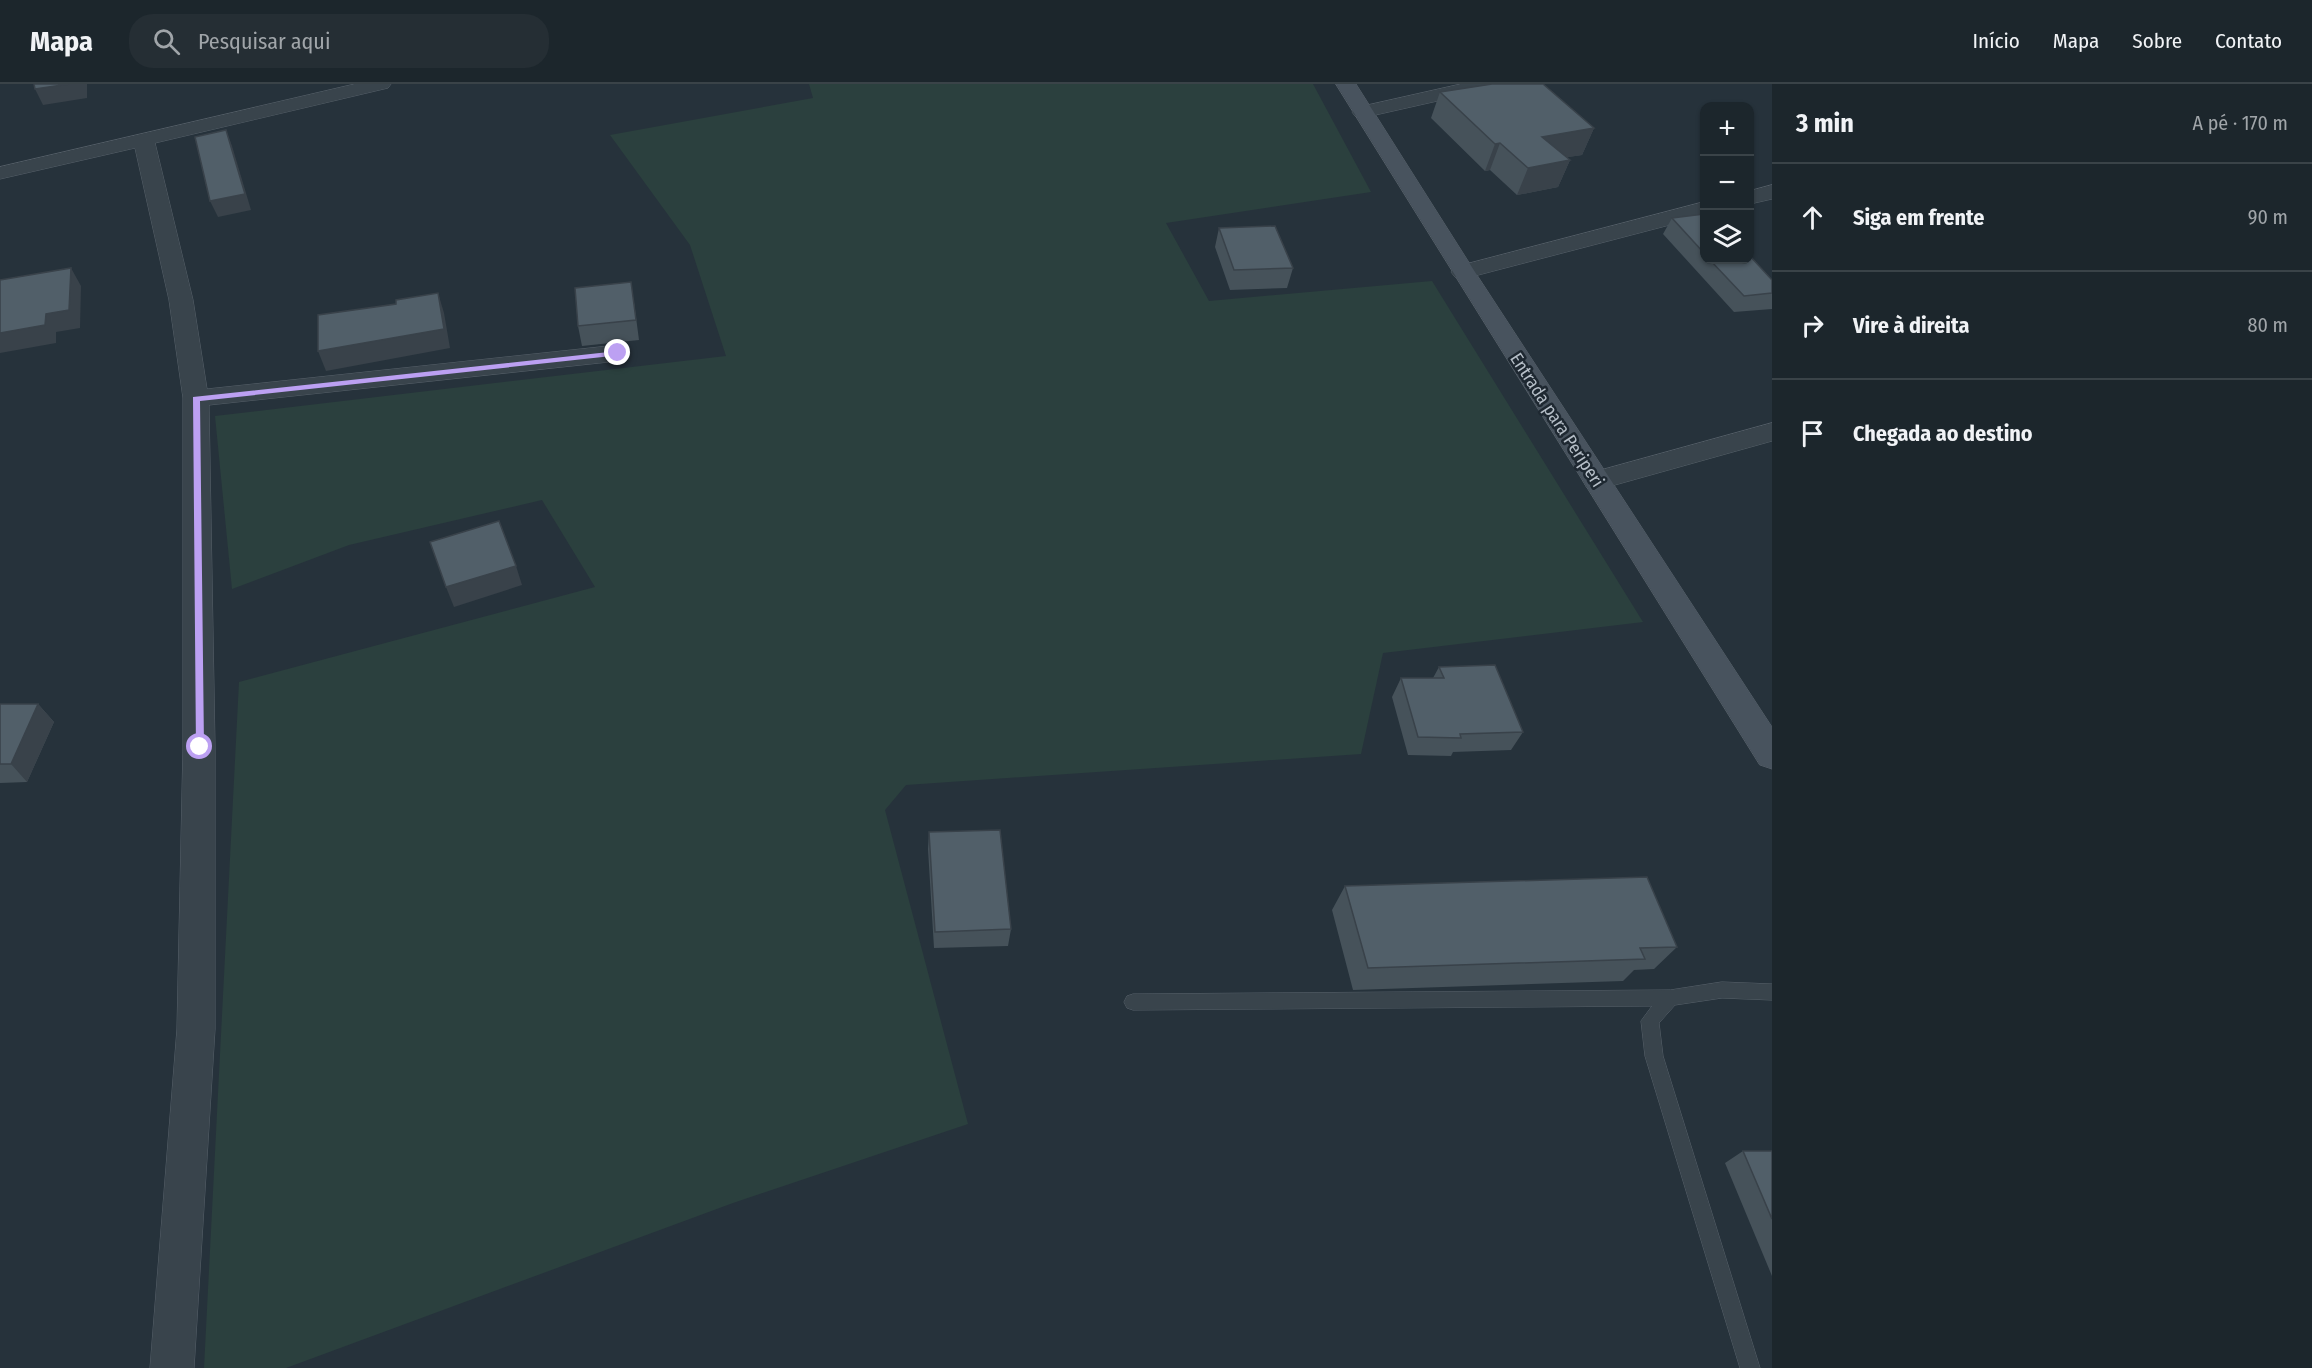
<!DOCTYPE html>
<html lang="pt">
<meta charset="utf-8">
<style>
:root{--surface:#1c262c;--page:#252e34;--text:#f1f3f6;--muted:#a0a5a9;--line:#3a4348}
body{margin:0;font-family:"Fira Sans Condensed",sans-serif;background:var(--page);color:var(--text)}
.controls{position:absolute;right:18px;top:18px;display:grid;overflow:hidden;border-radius:12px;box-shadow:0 2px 4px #0004}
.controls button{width:54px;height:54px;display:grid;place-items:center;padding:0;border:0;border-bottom:2px solid var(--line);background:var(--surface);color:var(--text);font:30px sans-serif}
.stop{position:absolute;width:18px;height:18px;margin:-14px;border:4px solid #bca0f2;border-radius:50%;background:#fff}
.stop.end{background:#bca0f2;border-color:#fff;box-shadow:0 2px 6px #0008}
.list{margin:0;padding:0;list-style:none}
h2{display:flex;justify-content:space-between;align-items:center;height:78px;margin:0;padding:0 24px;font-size:26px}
h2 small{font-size:20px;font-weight:400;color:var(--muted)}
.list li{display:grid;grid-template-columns:39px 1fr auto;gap:18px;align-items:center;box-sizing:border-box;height:108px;padding:0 24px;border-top:2px solid var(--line)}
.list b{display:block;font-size:22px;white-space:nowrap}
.list em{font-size:20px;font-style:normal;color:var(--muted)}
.icon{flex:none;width:33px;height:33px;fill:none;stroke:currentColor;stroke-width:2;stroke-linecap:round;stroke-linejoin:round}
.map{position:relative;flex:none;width:1772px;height:1284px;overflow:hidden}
header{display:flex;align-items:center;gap:36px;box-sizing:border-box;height:84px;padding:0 30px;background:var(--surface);border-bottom:2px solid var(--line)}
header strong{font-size:28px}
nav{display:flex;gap:33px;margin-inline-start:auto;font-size:21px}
.search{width:420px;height:54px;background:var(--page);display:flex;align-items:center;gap:15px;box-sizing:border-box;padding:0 21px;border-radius:24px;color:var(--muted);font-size:22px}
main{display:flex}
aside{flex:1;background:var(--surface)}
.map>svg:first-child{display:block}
.green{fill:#2b403e}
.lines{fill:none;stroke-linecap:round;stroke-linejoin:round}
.lane-casing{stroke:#57616a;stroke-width:1}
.street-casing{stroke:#57616a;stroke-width:1}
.secondary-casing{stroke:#57616a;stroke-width:1}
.lane{fill:#39444c;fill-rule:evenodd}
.street{fill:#39444c;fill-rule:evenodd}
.secondary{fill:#48535e;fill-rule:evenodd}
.wall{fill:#46525a}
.shaded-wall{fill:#39424a}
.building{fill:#515f69;stroke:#39424a;stroke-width:1.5}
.route{fill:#bca0f2}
.labels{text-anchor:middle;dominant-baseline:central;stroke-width:5;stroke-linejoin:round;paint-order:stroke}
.street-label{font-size:18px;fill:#b5bec7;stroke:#1e2831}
</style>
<header>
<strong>Mapa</strong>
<div class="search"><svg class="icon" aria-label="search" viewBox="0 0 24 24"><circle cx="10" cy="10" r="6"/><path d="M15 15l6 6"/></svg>Pesquisar aqui</div>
<nav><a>Início</a><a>Mapa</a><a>Sobre</a><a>Contato</a></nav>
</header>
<main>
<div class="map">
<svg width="1772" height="1284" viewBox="0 0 1772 1284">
<rect width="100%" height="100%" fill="#26323b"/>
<path class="green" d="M809,0H1313L1371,108L1166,139L1209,217L1432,197L1643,538L1383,569L1361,670L906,701L885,726L968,1040L733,1119L286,1284H204L239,598L595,503L542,416L349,461L232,505L215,332L726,272L690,161L610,51L813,14Z"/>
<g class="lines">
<defs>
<path id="lane" d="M1722,898L1772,900V916L1722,914L1675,921L1659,939L1663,972L1760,1284H1740L1645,972L1641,937L1652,922L1133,926L1127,924L1124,918L1127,912L1133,910L1670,906Z"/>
<path id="street" d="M355,0H391L388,4L155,59L193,216L207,305L618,261L627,264L630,269L627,274L618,277L209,321L215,663V945L194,1284H150L177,945L183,663V314L169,216L135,64L0,95V83Z
M1461,0H1498L1495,4L1362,34L1355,32L1352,28L1355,24Z
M1772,101V115L1750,120V107Z
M1704,118V132L1463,195L1455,193L1451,188L1455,183Z
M1772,339V357L1597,406L1587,404L1583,397L1587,390Z"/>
<path id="secondary" d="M1336,0H1356L1475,188L1772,643V685L1760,681Z"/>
</defs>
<use href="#lane" class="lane-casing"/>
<use href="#street" class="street-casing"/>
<use href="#secondary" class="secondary-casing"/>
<use href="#lane" class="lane"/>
<use href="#street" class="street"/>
<use href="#secondary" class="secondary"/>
</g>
<path class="wall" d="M1440,8L1594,44L1582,71L1567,73L1570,76L1558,103L1517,111L1490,86L1485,87L1431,34Z
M1704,130V176H1749V164L1752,167L1750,172L1772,196V225L1734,228L1663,150L1672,134Z
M1219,144L1293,184L1287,204L1230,206L1215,163Z
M634,218L639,256L582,262L578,242Z
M1439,583L1523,648L1511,666L1453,668L1451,672L1408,671L1392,613L1401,594H1433Z
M38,620L54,638L27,698L0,699V621Z
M929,748L1011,845L1008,862L934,864L928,765Z
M1345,802L1677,863L1654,885L1634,886L1623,897L1353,906L1332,826Z
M1743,1067H1772V1192L1725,1079Z"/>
<path class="shaded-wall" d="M69,0H87V14L43,21L35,5Z
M1594,44L1582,71L1531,79L1542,53Z
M226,46L232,62L251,126L218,133L210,117Z
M1500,59L1490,86L1485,87L1495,60Z
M1570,76L1558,103L1517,111L1528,84Z
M71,184L81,202L80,244L56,248V259L0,269V249L46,230Z
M438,209L444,229L450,264L326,287L318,267Z
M516,482L522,501L454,523L446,503Z
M38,620L54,638L27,698L11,680Z"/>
<path class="building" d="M34,0H69L35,5Z
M1492,0H1543L1594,44L1542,53L1570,76L1528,84L1500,59L1495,60L1440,8Z
M226,46L245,110L210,117L195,53Z
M1704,130V169L1672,134Z
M1275,142L1293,184L1234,186L1219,144Z
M1749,171L1772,196V209L1744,212L1710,176H1749Z
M71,184L69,226L46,230L45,241L0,249V196Z
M631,198L636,236L578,242L575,204Z
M438,209L444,245L318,267V231L396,220V216Z
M499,437L516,482L446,503L430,458Z
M1495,581L1523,648L1460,650L1461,654L1418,653L1401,594H1444L1439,583Z
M0,620H38L11,680H0Z
M1000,746L1011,845L935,848L929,748Z
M1647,793L1677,863L1640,864L1645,875L1368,884L1345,802Z
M1743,1067H1772V1135Z"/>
<path class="route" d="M618,267H621V271L200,317L204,663L200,667L196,666L193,313Z"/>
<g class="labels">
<g class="street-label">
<text transform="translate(1557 336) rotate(57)">Entrada para Periperi</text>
</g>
</g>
</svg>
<div class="controls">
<button>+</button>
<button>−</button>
<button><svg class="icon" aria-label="layers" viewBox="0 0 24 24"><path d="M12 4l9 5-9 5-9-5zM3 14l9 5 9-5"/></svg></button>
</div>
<div class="stop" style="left:200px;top:663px"></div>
<div class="stop end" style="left:618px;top:269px"></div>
</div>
<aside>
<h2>3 min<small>A pé · 170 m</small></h2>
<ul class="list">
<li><svg class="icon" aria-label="ahead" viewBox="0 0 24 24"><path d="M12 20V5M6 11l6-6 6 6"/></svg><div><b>Siga em frente</b></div><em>90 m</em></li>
<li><svg class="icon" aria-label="right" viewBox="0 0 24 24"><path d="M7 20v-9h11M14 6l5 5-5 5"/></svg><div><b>Vire à direita</b></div><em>80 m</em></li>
<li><svg class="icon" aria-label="arrive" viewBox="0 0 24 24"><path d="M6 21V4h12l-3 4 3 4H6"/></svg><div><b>Chegada ao destino</b></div></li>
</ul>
</aside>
</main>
